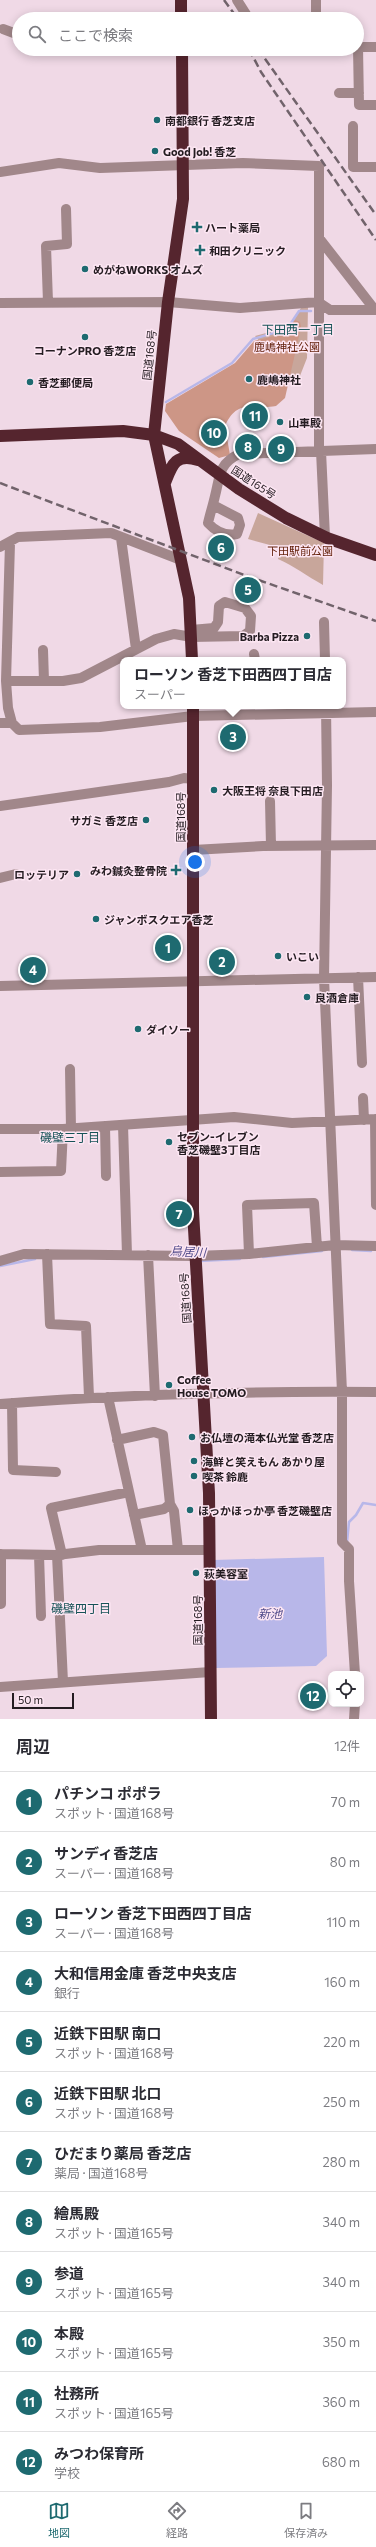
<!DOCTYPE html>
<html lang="ja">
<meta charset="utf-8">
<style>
:root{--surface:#fff;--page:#f2f2f3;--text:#2b2b33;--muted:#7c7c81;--line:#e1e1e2;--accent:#1e6a70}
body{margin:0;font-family:Commissioner,"Noto Sans JP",sans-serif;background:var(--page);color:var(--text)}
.controls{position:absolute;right:12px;bottom:12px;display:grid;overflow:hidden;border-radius:8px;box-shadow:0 2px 10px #0003}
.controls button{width:36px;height:36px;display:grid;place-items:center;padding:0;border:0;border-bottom:1px solid var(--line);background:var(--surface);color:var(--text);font:20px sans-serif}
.scale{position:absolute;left:12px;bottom:10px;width:62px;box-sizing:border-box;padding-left:4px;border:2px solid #241c21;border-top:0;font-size:11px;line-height:14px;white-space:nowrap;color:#241c21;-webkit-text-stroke:3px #fde6f3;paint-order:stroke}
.you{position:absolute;left:195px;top:862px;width:14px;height:14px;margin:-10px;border:3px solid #fff;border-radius:50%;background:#1a73e8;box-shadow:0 0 0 6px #1a73e833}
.badge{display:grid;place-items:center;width:26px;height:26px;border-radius:50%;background:var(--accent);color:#fff;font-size:13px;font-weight:700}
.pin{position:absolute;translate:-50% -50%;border:2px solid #fff;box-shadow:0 1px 4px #0006}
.popup{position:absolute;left:120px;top:657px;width:226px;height:52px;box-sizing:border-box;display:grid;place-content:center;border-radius:8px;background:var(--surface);filter:drop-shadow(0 1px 3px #0005);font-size:13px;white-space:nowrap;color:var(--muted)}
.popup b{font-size:15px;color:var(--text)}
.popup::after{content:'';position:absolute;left:50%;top:100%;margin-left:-8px;border:8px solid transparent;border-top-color:var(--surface)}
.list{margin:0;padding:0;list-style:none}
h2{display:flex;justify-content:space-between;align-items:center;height:52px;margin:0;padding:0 16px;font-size:17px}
h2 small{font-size:13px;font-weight:400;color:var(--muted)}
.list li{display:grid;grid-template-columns:26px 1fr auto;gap:12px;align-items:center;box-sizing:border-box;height:60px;padding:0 16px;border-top:1px solid var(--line)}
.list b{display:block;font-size:15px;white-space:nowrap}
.list p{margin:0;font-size:13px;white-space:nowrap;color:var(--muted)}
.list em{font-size:13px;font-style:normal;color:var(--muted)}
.icon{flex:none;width:22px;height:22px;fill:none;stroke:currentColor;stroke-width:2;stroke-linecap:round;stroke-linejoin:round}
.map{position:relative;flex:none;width:376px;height:1719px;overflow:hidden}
.search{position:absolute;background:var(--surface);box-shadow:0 2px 10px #0003;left:12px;right:12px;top:12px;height:44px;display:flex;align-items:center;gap:10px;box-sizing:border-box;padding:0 14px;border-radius:22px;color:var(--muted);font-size:15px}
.sheet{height:772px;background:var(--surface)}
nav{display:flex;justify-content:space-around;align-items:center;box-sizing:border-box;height:56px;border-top:1px solid var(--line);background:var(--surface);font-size:11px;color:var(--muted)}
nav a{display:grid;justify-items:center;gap:2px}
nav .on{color:var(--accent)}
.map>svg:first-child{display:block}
.green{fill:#c8a69b}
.forest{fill:#cd9686}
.water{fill:#b8b7e9}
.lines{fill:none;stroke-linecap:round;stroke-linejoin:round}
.stream{stroke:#b8b7e9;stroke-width:2.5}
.minor{stroke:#a1878a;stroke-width:10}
.highway{stroke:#55252e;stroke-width:12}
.rail{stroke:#71636b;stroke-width:2.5;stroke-dasharray:8 4;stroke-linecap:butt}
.poi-dot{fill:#1e6a70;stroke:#fde6f3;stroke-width:1.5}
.labels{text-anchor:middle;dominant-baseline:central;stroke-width:3;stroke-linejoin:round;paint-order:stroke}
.poi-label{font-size:11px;font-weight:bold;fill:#241c21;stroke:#fde6f3;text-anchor:start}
.park-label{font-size:11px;fill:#64220c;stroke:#fde6f3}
.street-label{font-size:11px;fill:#241c21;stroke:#fde6f3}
.neighbourhood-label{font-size:12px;fill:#165357;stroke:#fde6f3}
.water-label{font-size:12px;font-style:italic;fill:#524c8b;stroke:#fde6f3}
</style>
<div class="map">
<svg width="376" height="1719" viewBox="0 0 376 1719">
<rect width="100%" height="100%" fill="#f0d9e6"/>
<path class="green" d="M308,307L307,358L296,386L255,336L288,327L301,308Z
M258,513L324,543L323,585C307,576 294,566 278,559L281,548L248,539Z"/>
<path class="forest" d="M295,320L300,322L301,327L285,398L276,406C253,410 237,398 225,426L230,455L219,458L179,431L165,411L166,404L235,363L254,341L283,334Z"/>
<path class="water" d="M324,1557L327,1656L316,1666L216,1668L213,1560Z"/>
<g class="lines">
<path class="stream" d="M166,402L232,363L253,339L287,329L299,311H311
M352,1250L371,1251
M263,1257L322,1251
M199,1261L240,1259
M0,1266L35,1259
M347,1542L349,1522L356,1515L363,1503L376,1505"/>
<path class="minor" d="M237,0L249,19
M316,0V19
M3,29L19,35
M357,47H376
M358,47L359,105H376
M216,49H261
M339,93H359
M353,126V167H376
M0,172L59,163L100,168L243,163L319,166V451
M319,238L375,310
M48,302L46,246L67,244L66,209
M0,303L168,302L240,308L318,302L330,310H376
M321,451L325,537
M213,505L238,518L240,525L237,534C225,536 216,532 208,523C210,514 213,505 215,496C220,477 218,464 239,454L376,449
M121,538L136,649
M10,543L6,681L8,708L12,723L19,730L100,727L193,716L376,712
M0,547L18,537L111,533L181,560
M324,622L325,660
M43,650L44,681
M254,654L255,660
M6,681H63L81,678L156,639L174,634L192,637L243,636L250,631L251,616L245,608L225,602L219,606L218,622L214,628L191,630
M326,706L327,785L324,978L342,1392V1542L349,1549V1581L355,1674
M0,723H12
M270,801L271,846
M0,806L169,782L184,778L193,779
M193,850L263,846L376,845
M0,878L16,874
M358,977L362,1063
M0,986L376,977
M70,1069L71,1129
M363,1098L364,1120
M375,1119L376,1205
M123,1125L127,1255
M105,1126L106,1176
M0,1129H63L234,1117L292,1123L376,1119
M0,1172L61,1171L63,1129
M47,1254L50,1324L86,1326L89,1397
M249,1254L247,1205L314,1203L317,1247
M148,1255L155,1396
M0,1261L24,1254L195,1256L249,1254L335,1245L376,1246
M108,1397L142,1550
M12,1403L13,1470L56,1472
M0,1404C125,1394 251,1391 376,1392
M117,1440L154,1432L163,1435L170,1504L164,1509L134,1515
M170,1504L174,1511L178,1550
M0,1554L57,1555L99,1550H210
M1,1554V1604
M39,1555L41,1616
M57,1555L63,1682
M62,1555L51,1508L129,1492
M0,1687L210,1672
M354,1719L355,1704"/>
<path class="highway" d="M181,0V19
M182,49L183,199L168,302L154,435L189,598L192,660
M0,436L123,431L154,435L178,444L239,489L286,518L327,538L376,555
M165,483C172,465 175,453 198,460
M193,706V1211L209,1493L211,1719"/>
<path class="rail" d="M224,0L238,19
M249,49L261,72L376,240
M258,49L376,215
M0,483L247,576L376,621"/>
</g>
<g class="poi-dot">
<circle cx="157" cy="120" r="4"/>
<circle cx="155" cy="151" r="4"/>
<path d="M195 221h4v4h4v4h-4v4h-4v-4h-4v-4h4z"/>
<path d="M198 244h4v4h4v4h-4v4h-4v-4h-4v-4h4z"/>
<circle cx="85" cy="269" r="4"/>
<circle cx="85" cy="337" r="4"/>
<circle cx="249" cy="379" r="4"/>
<circle cx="30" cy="382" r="4"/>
<circle cx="280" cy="422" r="4"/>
<circle cx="307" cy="636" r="4"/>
<circle cx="214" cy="790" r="4"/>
<circle cx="146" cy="820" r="4"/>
<path d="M174 864h4v4h4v4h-4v4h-4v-4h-4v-4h4z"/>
<circle cx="77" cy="874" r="4"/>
<circle cx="96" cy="919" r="4"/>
<circle cx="278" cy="956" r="4"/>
<circle cx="307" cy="997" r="4"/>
<circle cx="138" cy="1029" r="4"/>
<circle cx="169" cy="1142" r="4"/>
<circle cx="169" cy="1385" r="4"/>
<circle cx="192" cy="1437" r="4"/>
<circle cx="194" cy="1461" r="4"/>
<circle cx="194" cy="1476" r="4"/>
<circle cx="190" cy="1510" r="4"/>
<circle cx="196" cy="1573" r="4"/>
</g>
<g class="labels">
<g class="poi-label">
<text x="165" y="120">南都銀行 香芝支店</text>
<text x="163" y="151">Good Job! 香芝</text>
<text x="205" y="227">ハート薬局</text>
<text x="209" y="250">和田クリニック</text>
<text x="93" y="269">めがねWORKS オムズ</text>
<text x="85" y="350" text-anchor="middle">コーナンPRO 香芝店</text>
<text x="257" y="379">鹿嶋神社</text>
<text x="38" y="382">香芝郵便局</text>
<text x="288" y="422">山車殿</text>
<text x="299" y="636" text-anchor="end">Barba Pizza</text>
<text x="222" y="790">大阪王将 奈良下田店</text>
<text x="138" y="820" text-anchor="end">サガミ 香芝店</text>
<text x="167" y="870" text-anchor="end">みわ鍼灸整骨院</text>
<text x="69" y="874" text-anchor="end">ロッテリア</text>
<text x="104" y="919">ジャンボスクエア香芝</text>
<text x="286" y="956">いこい</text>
<text x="315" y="997">良酒倉庫</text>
<text x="146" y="1029">ダイソー</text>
<text x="177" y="1136">セブン-イレブン<tspan x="177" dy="13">香芝磯壁3丁目店</tspan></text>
<text x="177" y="1379">Coffee<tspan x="177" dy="13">House TOMO</tspan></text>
<text x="200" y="1437">お仏壇の滝本仏光堂 香芝店</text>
<text x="202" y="1461">海鮮と笑えもん あかり屋</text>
<text x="202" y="1476">喫茶 鈴鹿</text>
<text x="198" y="1510">ほっかほっか亭 香芝磯壁店</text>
<text x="204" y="1573">萩美容室</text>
</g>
<g class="park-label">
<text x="287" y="346">鹿嶋神社公園</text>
<text x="300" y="550">下田駅前公園</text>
</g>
<g class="street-label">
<text transform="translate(149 355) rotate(-84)">国道168号</text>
<text transform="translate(254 482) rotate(33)">国道165号</text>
<text transform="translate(180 817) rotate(-90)">国道168号</text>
<text transform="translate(185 1298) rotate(-94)">国道168号</text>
<text transform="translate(197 1620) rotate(-90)">国道168号</text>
</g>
<g class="neighbourhood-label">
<text x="298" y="329">下田西一丁目</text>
<text x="70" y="1137">磯壁三丁目</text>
<text x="81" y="1608">磯壁四丁目</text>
</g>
<g class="water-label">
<text transform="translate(188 1251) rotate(3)">鳥居川</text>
<text x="270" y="1613">新池</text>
</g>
</g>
</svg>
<div class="controls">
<button><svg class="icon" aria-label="locate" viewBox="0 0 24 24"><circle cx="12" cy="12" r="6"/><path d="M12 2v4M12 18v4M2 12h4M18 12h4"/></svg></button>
</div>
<div class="scale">50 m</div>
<div class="you"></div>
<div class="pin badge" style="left:168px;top:948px">1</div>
<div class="pin badge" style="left:222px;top:962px">2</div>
<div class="pin badge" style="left:233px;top:737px">3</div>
<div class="popup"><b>ローソン 香芝下田西四丁目店</b>スーパー</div>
<div class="pin badge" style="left:33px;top:970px">4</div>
<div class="pin badge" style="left:248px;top:590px">5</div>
<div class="pin badge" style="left:221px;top:548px">6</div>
<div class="pin badge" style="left:179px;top:1214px">7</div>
<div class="pin badge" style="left:248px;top:447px">8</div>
<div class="pin badge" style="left:281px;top:449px">9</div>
<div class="pin badge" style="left:214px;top:433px">10</div>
<div class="pin badge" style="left:255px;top:416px">11</div>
<div class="pin badge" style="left:313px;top:1696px">12</div>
<div class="search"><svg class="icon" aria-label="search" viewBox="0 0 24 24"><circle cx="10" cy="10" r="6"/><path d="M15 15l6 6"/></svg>ここで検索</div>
</div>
<section class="sheet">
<h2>周辺<small>12件</small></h2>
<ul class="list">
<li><span class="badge">1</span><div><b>パチンコ ポポラ</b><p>スポット · 国道168号</p></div><em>70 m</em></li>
<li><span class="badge">2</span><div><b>サンディ香芝店</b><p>スーパー · 国道168号</p></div><em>80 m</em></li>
<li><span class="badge">3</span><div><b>ローソン 香芝下田西四丁目店</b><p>スーパー · 国道168号</p></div><em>110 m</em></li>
<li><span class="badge">4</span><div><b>大和信用金庫 香芝中央支店</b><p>銀行</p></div><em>160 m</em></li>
<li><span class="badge">5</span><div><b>近鉄下田駅 南口</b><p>スポット · 国道168号</p></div><em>220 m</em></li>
<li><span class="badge">6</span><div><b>近鉄下田駅 北口</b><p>スポット · 国道168号</p></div><em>250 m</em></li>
<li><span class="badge">7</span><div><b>ひだまり薬局 香芝店</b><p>薬局 · 国道168号</p></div><em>280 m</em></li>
<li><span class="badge">8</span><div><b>繪馬殿</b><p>スポット · 国道165号</p></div><em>340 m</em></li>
<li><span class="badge">9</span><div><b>参道</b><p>スポット · 国道165号</p></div><em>340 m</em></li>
<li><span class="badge">10</span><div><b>本殿</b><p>スポット · 国道165号</p></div><em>350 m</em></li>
<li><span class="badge">11</span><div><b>社務所</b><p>スポット · 国道165号</p></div><em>360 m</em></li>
<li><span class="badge">12</span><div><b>みつわ保育所</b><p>学校</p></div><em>680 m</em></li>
</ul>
</section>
<nav>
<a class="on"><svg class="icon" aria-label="map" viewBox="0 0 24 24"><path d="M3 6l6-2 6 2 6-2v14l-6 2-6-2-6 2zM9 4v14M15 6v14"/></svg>地図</a>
<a><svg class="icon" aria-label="directions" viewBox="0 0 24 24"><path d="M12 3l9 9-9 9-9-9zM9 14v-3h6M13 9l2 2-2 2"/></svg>経路</a>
<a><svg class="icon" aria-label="saved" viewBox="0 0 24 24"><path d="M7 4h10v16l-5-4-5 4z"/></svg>保存済み</a>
</nav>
